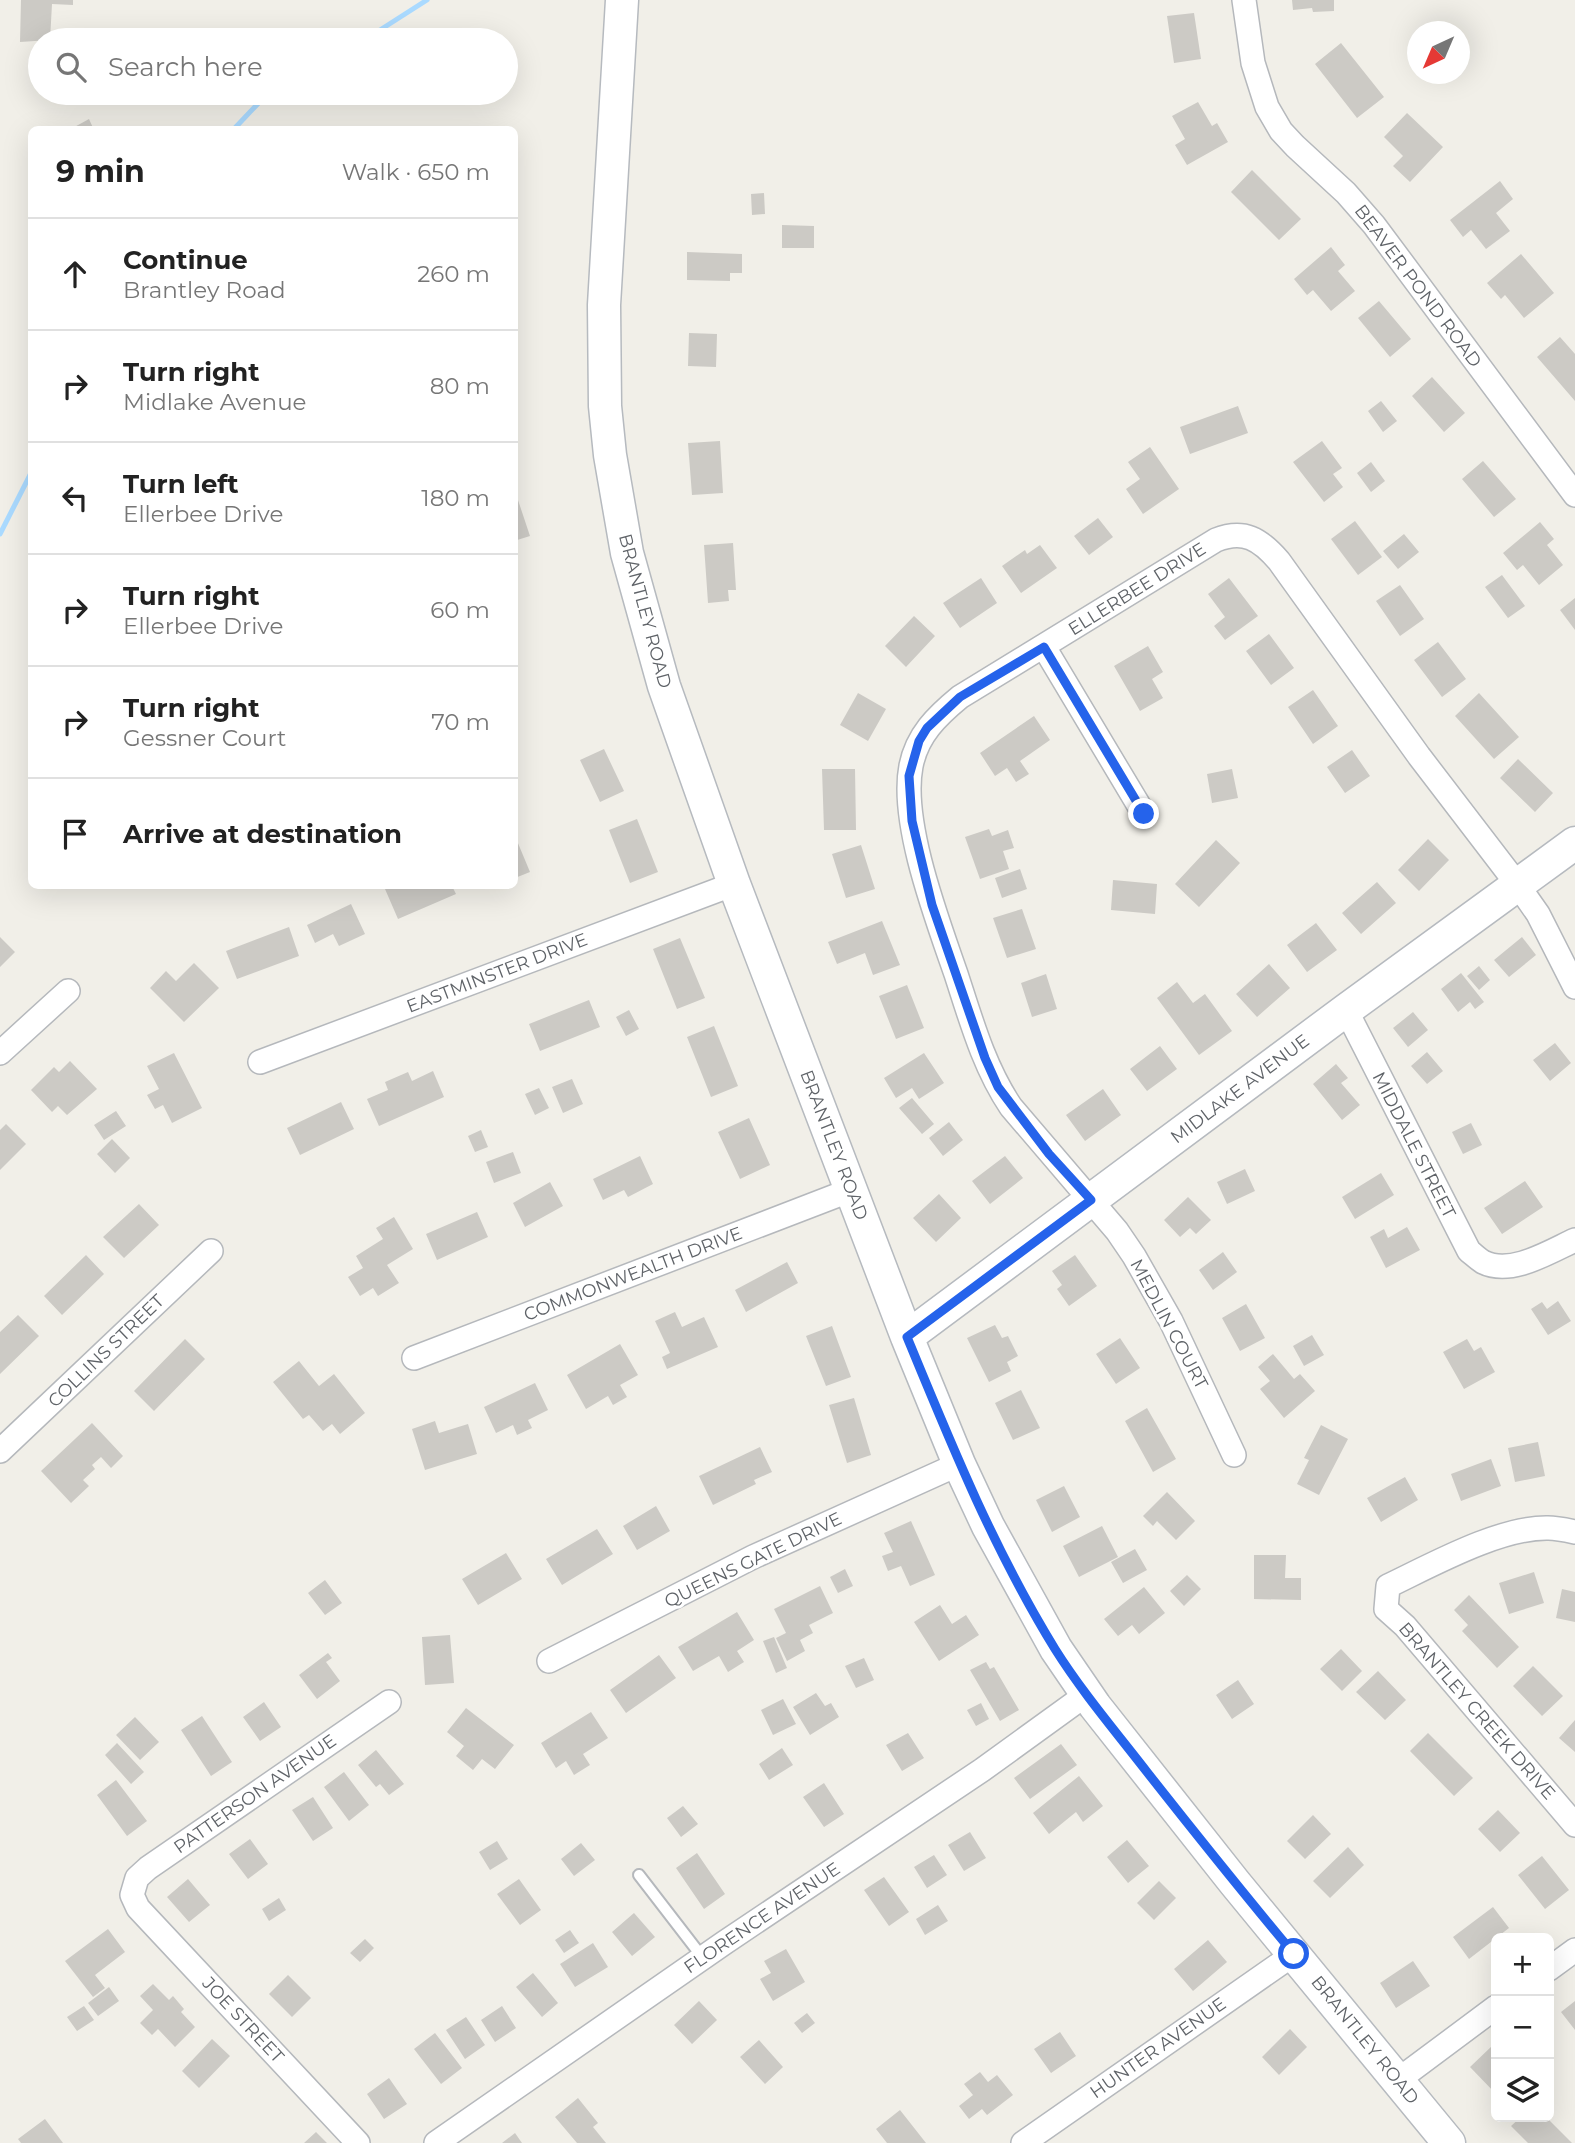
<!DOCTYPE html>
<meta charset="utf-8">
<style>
:root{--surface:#fff;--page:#f2f2f2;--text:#222;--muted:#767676;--line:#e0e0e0}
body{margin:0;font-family:Montserrat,sans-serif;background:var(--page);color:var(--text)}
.controls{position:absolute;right:21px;bottom:21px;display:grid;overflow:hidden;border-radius:10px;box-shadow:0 7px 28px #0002}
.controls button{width:63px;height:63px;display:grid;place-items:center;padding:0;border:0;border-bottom:2px solid var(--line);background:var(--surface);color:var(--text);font:35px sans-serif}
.compass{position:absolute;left:1407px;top:21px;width:63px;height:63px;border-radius:50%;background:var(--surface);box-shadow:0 7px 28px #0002;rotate:224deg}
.stop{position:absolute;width:21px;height:21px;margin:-16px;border:5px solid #2563eb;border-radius:50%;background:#fff}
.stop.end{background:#2563eb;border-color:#fff;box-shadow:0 2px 7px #0008}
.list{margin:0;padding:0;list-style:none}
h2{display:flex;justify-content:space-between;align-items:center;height:91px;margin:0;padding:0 28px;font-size:30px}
h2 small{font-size:23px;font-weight:400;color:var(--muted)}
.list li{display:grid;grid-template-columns:46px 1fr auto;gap:21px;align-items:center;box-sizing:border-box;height:112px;padding:0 28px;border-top:2px solid var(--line)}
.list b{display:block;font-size:26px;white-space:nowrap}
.list p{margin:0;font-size:23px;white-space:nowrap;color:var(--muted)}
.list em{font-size:23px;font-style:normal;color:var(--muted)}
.icon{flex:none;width:38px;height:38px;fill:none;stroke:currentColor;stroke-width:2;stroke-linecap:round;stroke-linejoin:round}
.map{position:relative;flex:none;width:1575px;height:2143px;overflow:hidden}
.search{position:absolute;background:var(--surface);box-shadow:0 7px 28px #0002;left:28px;top:28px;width:490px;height:77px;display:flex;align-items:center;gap:18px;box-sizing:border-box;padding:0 24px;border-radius:38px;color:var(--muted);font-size:26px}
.panel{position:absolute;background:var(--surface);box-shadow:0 7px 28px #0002;left:28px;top:126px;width:490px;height:763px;border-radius:10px}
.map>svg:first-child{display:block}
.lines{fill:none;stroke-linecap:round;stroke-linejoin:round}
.stream{stroke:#aadaff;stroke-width:5}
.building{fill:#cccac5}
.lane-casing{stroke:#b5b8bc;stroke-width:14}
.street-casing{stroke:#b5b8bc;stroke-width:26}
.secondary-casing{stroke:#b6babf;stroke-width:35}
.lane{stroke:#fff;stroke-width:10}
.street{stroke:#fff;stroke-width:23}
.secondary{stroke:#fff;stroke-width:32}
.route{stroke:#2563eb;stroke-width:9}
.labels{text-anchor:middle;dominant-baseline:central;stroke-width:6;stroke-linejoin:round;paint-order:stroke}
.street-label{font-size:18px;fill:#5f6368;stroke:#fff}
</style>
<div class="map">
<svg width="1575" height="2143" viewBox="0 0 1575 2143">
<rect width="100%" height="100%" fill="#f1efe8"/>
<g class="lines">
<path class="stream" d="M354,40L380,30L427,0
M233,130L267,94L272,93
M0,534L32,471"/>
</g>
<path class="building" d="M21,0H73V5L52,4L50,40L20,42Z
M1292,0H1334V11L1313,12L1312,8L1293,10Z
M1194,13L1201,59L1174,63L1167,16Z
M1341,43L1384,97L1357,118L1315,64Z
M1198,102L1212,126L1217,123L1228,142L1187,165L1175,145L1185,139L1172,116Z
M1407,113L1443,147L1410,182L1393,166L1403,156L1384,137Z
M89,119L94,130H69Z
M1252,170L1301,219L1279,240L1231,192Z
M1500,181L1513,199L1496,213L1510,231L1486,249L1471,230L1463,237L1450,220Z
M764,193L765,214L752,215L751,194Z
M782,225L814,226V248H782Z
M1331,247L1345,265L1338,271L1355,291L1331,311L1313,290L1307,295L1294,279Z
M687,252L742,254V273H730V281L687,280Z
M1521,254L1554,293L1524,318L1505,295L1501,299L1487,283Z
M1379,301L1411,339L1390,357L1358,318Z
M689,333L717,334L716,367L688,366Z
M1560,337L1575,354V401L1537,357Z
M1432,377L1465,413L1444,432L1412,396Z
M1381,401L1397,421L1383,432L1368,411Z
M1238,406L1248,433L1190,454L1180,427Z
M720,441L723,493L692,495L688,443Z
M1322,441L1342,468L1333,474L1343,487L1324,502L1293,462Z
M1150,447L1179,489L1143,514L1126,489L1140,479L1128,462Z
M1483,461L1516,499L1494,517L1462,479Z
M1371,462L1385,481L1371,492L1357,473Z
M517,497L530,536L514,541V498Z
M1098,518L1113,537L1089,555L1074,536Z
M1355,521L1382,557L1358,575L1331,539Z
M1540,522L1554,539L1547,545L1563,565L1539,585L1523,565L1517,570L1503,553Z
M1404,534L1419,552L1398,569L1383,551Z
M733,543L736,590H728L729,601L708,603L704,545Z
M1040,545L1057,568L1021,593L1002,566L1025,550L1027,554Z
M1502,575L1525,606L1508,618L1485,587Z
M981,578L997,603L960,628L943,603Z
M1229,578L1258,616L1225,640L1214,626L1225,617L1208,594Z
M1400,585L1424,619L1400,636L1376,601Z
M1575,598V630L1560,610Z
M914,616L935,636L906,667L885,646Z
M1269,634L1294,668L1271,685L1246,651Z
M1438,642L1466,679L1442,697L1414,660Z
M1148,646L1163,672L1152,679L1163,698L1140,711L1114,666Z
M1313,690L1338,726L1313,744L1288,707Z
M858,693L886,709L868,741L840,725Z
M1479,693L1519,737L1494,759L1455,716Z
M1034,716L1050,740L1020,761L1029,774L1016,782L1007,768L995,776L980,753Z
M604,749L624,791L600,802L580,760Z
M1352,750L1370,776L1345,793L1327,767Z
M1518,759L1553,793L1535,812L1500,778Z
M822,769H855L856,830H824Z
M1232,769L1238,798L1212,803L1207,774Z
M637,819L658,872L630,883L609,830Z
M989,829L992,836L1008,830L1014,848L1003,851L1009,869L980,879L965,837Z
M515,836L530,872L515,878Z
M1428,839L1449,860L1419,891L1398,870Z
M1216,840L1240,863L1199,907L1175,884Z
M861,845L875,889L846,898L832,854Z
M1020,869L1027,889L1002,898L995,878Z
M1113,880L1157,884L1155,914L1111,910Z
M1377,882L1396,903L1361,934L1342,913Z
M394,886H452L456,894L398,919L385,889Z
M351,904L365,934L339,946L333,934L315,943L307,925Z
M1022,909L1036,949L1007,958L993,918Z
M882,921L900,965L873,975L865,953L837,964L828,942Z
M1316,923L1337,950L1307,972L1287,945Z
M289,927L299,956L237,979L226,951Z
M0,937L15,952L0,967Z
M1522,937L1536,955L1509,977L1494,960Z
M680,938L705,998L677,1009L653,949Z
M194,963L219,988L184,1022L150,988L166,971L176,981Z
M1269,964L1290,988L1257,1017L1236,994Z
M1479,966L1490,980L1479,990L1467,976Z
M1461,973L1484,1002L1475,1009L1470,1002L1458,1012L1441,989Z
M1046,974L1057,1009L1032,1017L1021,983Z
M1177,982L1193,1003L1205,994L1232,1031L1199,1055L1157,998Z
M907,985L924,1028L896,1039L879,996Z
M589,1000L600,1027L540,1051L529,1024Z
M629,1010L639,1029L626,1036L616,1017Z
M1413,1012L1428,1030L1408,1047L1393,1028Z
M714,1026L738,1086L711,1097L687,1037Z
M1555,1043L1571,1063L1550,1081L1533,1060Z
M1160,1046L1177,1069L1147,1091L1130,1069Z
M1427,1052L1443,1071L1427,1084L1411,1066Z
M174,1053L202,1108L172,1123L163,1105L155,1109L147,1095L159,1089L147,1066Z
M924,1053L944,1083L919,1099L912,1088L896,1098L884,1078Z
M70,1061L97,1089L67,1115L58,1106L52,1112L31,1090L54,1067L59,1072Z
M1336,1064L1348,1078L1341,1083L1360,1105L1342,1120L1313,1084Z
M433,1071L444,1097L379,1126L367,1099L388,1090L385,1082L408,1072L412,1081Z
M572,1079L583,1104L563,1113L552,1087Z
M539,1088L549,1108L535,1115L525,1094Z
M1103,1089L1121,1115L1085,1141L1066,1115Z
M912,1098L934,1124L922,1134L899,1108Z
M341,1102L354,1129L300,1155L287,1128Z
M116,1111L126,1126L104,1140L94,1125Z
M749,1118L770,1165L740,1179L718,1132Z
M949,1122L963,1140L943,1156L929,1138Z
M1471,1123L1482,1145L1463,1154L1452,1132Z
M6,1124L26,1144L0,1170V1130Z
M481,1130L488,1147L475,1152L468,1136Z
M112,1139L130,1158L115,1173L97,1154Z
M513,1152L521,1173L494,1183L486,1162Z
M640,1156L653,1184L628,1197L624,1190L603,1200L593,1179Z
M1005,1156L1023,1178L990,1204L972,1181Z
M1245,1169L1255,1191L1227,1204L1217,1182Z
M1381,1173L1394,1195L1355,1219L1342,1197Z
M1525,1181L1543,1207L1502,1234L1484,1208Z
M550,1182L563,1206L525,1227L513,1203Z
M939,1194L961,1218L936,1242L913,1218Z
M1188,1197L1211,1220L1196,1234L1190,1228L1180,1237L1164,1220Z
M139,1204L159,1225L124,1258L103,1237Z
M477,1212L488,1237L437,1260L426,1234Z
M394,1217L413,1249L387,1265L399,1283L378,1296L373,1288L360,1296L348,1277L363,1268L356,1256L383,1239L376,1228Z
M1407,1227L1420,1250L1386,1268L1370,1237L1384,1229L1388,1238Z
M1223,1252L1237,1272L1213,1290L1199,1270Z
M86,1255L104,1274L62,1315L44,1296Z
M1075,1255L1097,1286L1069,1306L1057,1289L1062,1285L1052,1271Z
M787,1262L798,1283L746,1312L735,1290Z
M1558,1301L1571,1321L1548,1335L1531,1309L1542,1302L1547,1309Z
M1246,1304L1265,1338L1240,1351L1222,1318Z
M675,1312L682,1327L704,1317L718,1347L667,1369L662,1357L670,1353L655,1321Z
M18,1315L39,1336L0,1374V1332Z
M995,1325L1002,1338L1008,1336L1018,1356L1007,1362L1011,1371L989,1382L967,1338Z
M832,1326L851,1377L826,1386L806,1336Z
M1312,1335L1324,1355L1304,1366L1293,1346Z
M1120,1338L1140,1368L1116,1384L1096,1354Z
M185,1339L205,1359L154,1411L134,1391Z
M1467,1339L1474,1351L1481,1347L1495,1372L1464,1389L1443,1352Z
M620,1344L638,1375L620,1385L627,1397L613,1405L608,1396L586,1409L567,1375Z
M1273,1354L1294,1379L1300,1374L1315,1391L1284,1418L1260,1389L1270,1381L1258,1367Z
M299,1361L319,1386L334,1374L365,1413L340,1434L332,1424L323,1431L309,1415L303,1419L273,1382Z
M535,1383L548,1410L528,1420L532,1428L517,1435L513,1425L496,1433L484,1407Z
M1021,1390L1040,1428L1013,1440L995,1403Z
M854,1398L871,1455L847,1463L829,1405Z
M1147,1408L1176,1459L1153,1472L1125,1421Z
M435,1421L439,1433L468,1424L477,1454L425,1470L412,1429Z
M92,1423L123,1456L111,1468L101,1457L92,1465L95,1469L83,1480L89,1486L71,1503L41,1471Z
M1321,1425L1348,1439L1319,1495L1297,1484L1309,1460L1304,1458Z
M1538,1442L1545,1476L1515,1482L1508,1448Z
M760,1447L772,1472L754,1480L756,1484L713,1505L699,1476Z
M1491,1459L1501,1486L1461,1501L1451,1474Z
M1405,1477L1418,1500L1381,1522L1367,1498Z
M1064,1486L1080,1517L1052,1532L1036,1500Z
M1167,1492L1195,1521L1176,1540L1157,1521L1153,1526L1143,1516Z
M656,1506L670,1531L637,1550L623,1526Z
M911,1521L935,1575L910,1586L901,1566L888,1571L882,1556L893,1552L884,1533Z
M1102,1526L1118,1557L1079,1577L1063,1546Z
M597,1529L613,1554L562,1585L546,1559Z
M1135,1549L1147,1570L1123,1583L1111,1562Z
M506,1553L522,1579L478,1605L462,1579Z
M1254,1555H1286L1285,1578H1301V1600L1254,1599Z
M845,1569L853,1586L838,1593L830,1577Z
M1534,1572L1544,1603L1509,1614L1499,1583Z
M1187,1575L1201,1589L1184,1606L1170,1591Z
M325,1580L342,1603L325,1615L308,1593Z
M820,1586L833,1613L809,1625L813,1633L800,1640L805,1651L787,1661L776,1638L786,1633L774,1609Z
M1144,1587L1165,1613L1139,1634L1132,1625L1118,1636L1104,1619Z
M1562,1589L1575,1592V1622L1556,1618Z
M1469,1595L1519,1647L1497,1668L1462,1631L1468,1625L1454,1610Z
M940,1605L952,1624L966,1615L979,1635L939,1661L914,1622Z
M737,1612L754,1640L737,1651L744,1662L728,1672L719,1656L693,1671L678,1647Z
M450,1635L454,1683L425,1685L422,1637Z
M774,1637L787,1668L776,1673L763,1641Z
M1341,1649L1362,1671L1342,1691L1320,1669Z
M328,1653L332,1658L326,1662L340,1681L317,1699L299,1675Z
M659,1655L676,1678L626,1713L610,1690Z
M864,1658L874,1680L856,1688L845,1666Z
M986,1662L990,1669L994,1667L1019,1710L1000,1721L970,1670Z
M1533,1666L1563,1696L1542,1716L1513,1686Z
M1378,1671L1406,1700L1385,1720L1356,1692Z
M1238,1680L1254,1704L1232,1719L1216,1695Z
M816,1693L825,1706L831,1703L839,1717L810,1735L793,1707Z
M783,1699L796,1724L773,1735L761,1710Z
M264,1702L281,1727L260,1741L243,1717Z
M981,1703L989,1719L976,1726L967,1710Z
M466,1708L514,1745L495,1769L482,1759L473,1770L456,1756L464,1746L447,1732Z
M591,1712L608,1738L583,1754L590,1765L574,1775L566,1761L556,1768L541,1743Z
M202,1716L232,1762L211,1776L181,1730Z
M135,1717L159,1742L140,1760L116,1735Z
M1575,1720V1752L1559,1738Z
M908,1733L924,1758L902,1771L886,1745Z
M1428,1733L1473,1778L1454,1796L1410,1751Z
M117,1743L144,1772L131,1784L105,1755Z
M1061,1744L1077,1765L1030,1799L1014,1778Z
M782,1748L793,1765L769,1780L759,1764Z
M376,1750L404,1784L389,1795L380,1784L376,1787L358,1765Z
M344,1772L369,1805L349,1821L324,1787Z
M1079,1776L1103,1806L1083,1822L1076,1812L1049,1834L1033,1813Z
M116,1780L147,1821L127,1836L97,1795Z
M824,1783L844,1814L824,1827L803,1797Z
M313,1797L333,1828L313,1841L292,1810Z
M683,1806L698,1824L681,1837L667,1818Z
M1498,1810L1520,1833L1500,1852L1478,1829Z
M1313,1815L1331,1834L1305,1859L1287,1841Z
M970,1832L986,1858L964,1871L948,1845Z
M250,1839L268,1864L248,1879L229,1854Z
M1127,1840L1149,1866L1128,1883L1107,1857Z
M497,1841L508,1859L490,1870L479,1852Z
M581,1843L595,1860L574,1876L561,1859Z
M1348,1847L1364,1865L1330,1898L1313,1881Z
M697,1853L725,1894L704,1909L676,1868Z
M934,1855L947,1875L927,1888L914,1867Z
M1542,1856L1569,1890L1545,1909L1518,1875Z
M884,1877L909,1912L889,1926L864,1890Z
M188,1879L210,1905L189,1922L167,1897Z
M519,1879L541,1910L520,1925L497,1894Z
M1159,1881L1176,1898L1154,1920L1137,1903Z
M279,1898L286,1910L269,1921L262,1909Z
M938,1905L948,1921L925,1935L916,1919Z
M1493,1907L1509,1928L1469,1959L1453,1937Z
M634,1913L655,1937L632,1956L612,1932Z
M108,1929L125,1952L95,1975L105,1988L93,1997L65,1961Z
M570,1930L579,1943L564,1953L555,1940Z
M365,1939L374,1948L360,1962L350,1953Z
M1208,1940L1227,1962L1193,1991L1174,1969Z
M593,1943L608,1967L575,1987L560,1964Z
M786,1949L805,1982L773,2001L760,1979L771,1973L764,1961Z
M1413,1961L1430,1986L1396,2008L1380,1983Z
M533,1973L558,2003L542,2017L516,1987Z
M288,1975L311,1998L292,2017L269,1994Z
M153,1984L169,2000L173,1996L184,2009L181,2012L195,2027L175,2047L158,2029L152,2035L140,2023L153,2010L140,1996Z
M109,1987L119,2001L98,2016L88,2003Z
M699,2001L717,2020L692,2044L674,2025Z
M1575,2001V2030L1561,2012Z
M84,2006L94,2020L77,2031L67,2017Z
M502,2006L516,2028L495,2042L481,2020Z
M807,2013L815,2023L802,2033L794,2023Z
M466,2017L485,2045L465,2059L446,2030Z
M1290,2029L1307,2047L1279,2075L1262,2057Z
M1060,2032L1076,2056L1051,2073L1034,2049Z
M435,2033L462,2068L441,2084L414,2049Z
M212,2039L230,2056L199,2088L182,2071Z
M759,2040L783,2067L765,2084L740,2057Z
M1492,2046L1496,2050V2094L1470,2067Z
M980,2072L988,2082L997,2075L1013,2095L987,2115L982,2109L969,2119L959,2106L973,2095L964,2084Z
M389,2078L407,2104L384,2119L367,2094Z
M578,2098L598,2123L593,2127L606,2143H577L555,2117Z
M900,2110L926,2143H887L876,2129Z
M1521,2117H1546L1572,2143H1528L1511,2126Z
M45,2119L63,2143H21L18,2139Z
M316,2132L327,2143H304Z
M515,2133L522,2143H502Z"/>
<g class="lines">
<defs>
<path id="lane" d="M639,1875L703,1958"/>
<path id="street" d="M1244,0L1253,63L1267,107L1281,131L1295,146L1346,193L1374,225L1575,495
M1044,647L1144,814
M1346,1010L1469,1251C1473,1254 1478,1259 1483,1262C1511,1276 1549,1252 1575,1240
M0,1053L68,991
M260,1062L734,884
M414,1358L851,1190
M0,1451L211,1251
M1234,1455L1171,1321L1134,1256L1117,1231L1011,1107C984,1067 971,1020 956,974C937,919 900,822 911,766C917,735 937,716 960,697L1216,540C1244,529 1260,539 1279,561L1419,756L1517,884L1538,914L1575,987
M1575,1532C1566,1530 1557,1528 1548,1528C1500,1527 1432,1565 1388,1586L1386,1609L1405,1626L1575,1825
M549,1661L753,1557L959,1464
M1549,1969L1575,1950
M1398,2080L1496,2007
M358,2143L138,1908L132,1895L137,1878L148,1868L389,1702
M436,2143L724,1943L982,1770L1087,1694
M1023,2143L1294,1954"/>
<path id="secondary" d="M622,0L604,305L605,406L610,455L627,553L664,686L734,884L907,1337L959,1464L988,1526L1056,1649L1095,1706L1235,1883L1449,2143
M907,1337L1346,1010L1575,843"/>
</defs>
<use href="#lane" class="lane-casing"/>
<use href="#street" class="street-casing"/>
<use href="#secondary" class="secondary-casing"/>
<use href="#lane" class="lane"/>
<use href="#street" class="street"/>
<use href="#secondary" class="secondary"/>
</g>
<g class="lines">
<path class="route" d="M1144,814L1044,647L960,697L927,728L919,741L909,776L912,821L932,905L985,1058L998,1087L1049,1154L1091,1200L907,1337C951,1444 994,1550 1055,1649C1082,1692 1116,1732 1147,1772C1195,1833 1244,1894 1294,1954"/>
</g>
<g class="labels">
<g class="street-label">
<text transform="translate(1418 286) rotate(53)">BEAVER POND ROAD</text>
<text transform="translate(1137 589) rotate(-32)">ELLERBEE DRIVE</text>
<text transform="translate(645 611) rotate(75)">BRANTLEY ROAD</text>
<text transform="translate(497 973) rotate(-21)">EASTMINSTER DRIVE</text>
<text transform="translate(1240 1089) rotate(-37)">MIDLAKE AVENUE</text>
<text transform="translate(834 1145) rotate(69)">BRANTLEY ROAD</text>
<text transform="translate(1414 1145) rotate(63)">MIDDALE STREET</text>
<text transform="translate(633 1274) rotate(-21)">COMMONWEALTH DRIVE</text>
<text transform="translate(1169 1324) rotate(62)">MEDLIN COURT</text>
<text transform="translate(106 1351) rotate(-44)">COLLINS STREET</text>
<text transform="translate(753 1560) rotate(-26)">QUEENS GATE DRIVE</text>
<text transform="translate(1477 1711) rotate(49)">BRANTLEY CREEK DRIVE</text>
<text transform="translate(255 1794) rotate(-35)">PATTERSON AVENUE</text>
<text transform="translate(762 1918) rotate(-34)">FLORENCE AVENUE</text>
<text transform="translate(243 2020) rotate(47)">JOE STREET</text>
<text transform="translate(1365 2040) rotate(51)">BRANTLEY ROAD</text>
<text transform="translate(1158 2048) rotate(-35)">HUNTER AVENUE</text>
</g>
</g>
</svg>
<div class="controls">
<button>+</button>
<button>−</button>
<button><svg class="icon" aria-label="layers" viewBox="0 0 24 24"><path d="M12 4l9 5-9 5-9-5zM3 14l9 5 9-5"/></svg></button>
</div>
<svg class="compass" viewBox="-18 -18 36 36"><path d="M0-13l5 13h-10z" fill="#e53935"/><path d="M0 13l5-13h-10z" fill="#767676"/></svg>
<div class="stop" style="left:1294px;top:1954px"></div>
<div class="stop end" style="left:1144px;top:814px"></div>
<div class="search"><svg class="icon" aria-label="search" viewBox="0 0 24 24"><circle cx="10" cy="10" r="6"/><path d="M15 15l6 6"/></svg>Search here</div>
<section class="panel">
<h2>9 min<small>Walk · 650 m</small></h2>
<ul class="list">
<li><svg class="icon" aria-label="ahead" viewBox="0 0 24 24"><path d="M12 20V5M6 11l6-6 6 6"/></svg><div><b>Continue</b><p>Brantley Road</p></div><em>260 m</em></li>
<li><svg class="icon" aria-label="right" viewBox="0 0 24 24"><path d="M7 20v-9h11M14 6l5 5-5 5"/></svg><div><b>Turn right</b><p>Midlake Avenue</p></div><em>80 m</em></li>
<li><svg class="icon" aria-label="left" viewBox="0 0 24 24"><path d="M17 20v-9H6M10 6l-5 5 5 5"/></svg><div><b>Turn left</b><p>Ellerbee Drive</p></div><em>180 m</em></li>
<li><svg class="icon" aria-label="right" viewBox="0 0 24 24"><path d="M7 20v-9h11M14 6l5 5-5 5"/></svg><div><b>Turn right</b><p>Ellerbee Drive</p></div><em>60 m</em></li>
<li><svg class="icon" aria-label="right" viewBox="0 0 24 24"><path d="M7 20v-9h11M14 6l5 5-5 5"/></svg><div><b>Turn right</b><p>Gessner Court</p></div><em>70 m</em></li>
<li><svg class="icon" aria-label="arrive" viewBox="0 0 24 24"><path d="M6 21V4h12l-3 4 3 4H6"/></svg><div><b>Arrive at destination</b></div></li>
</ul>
</section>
</div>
